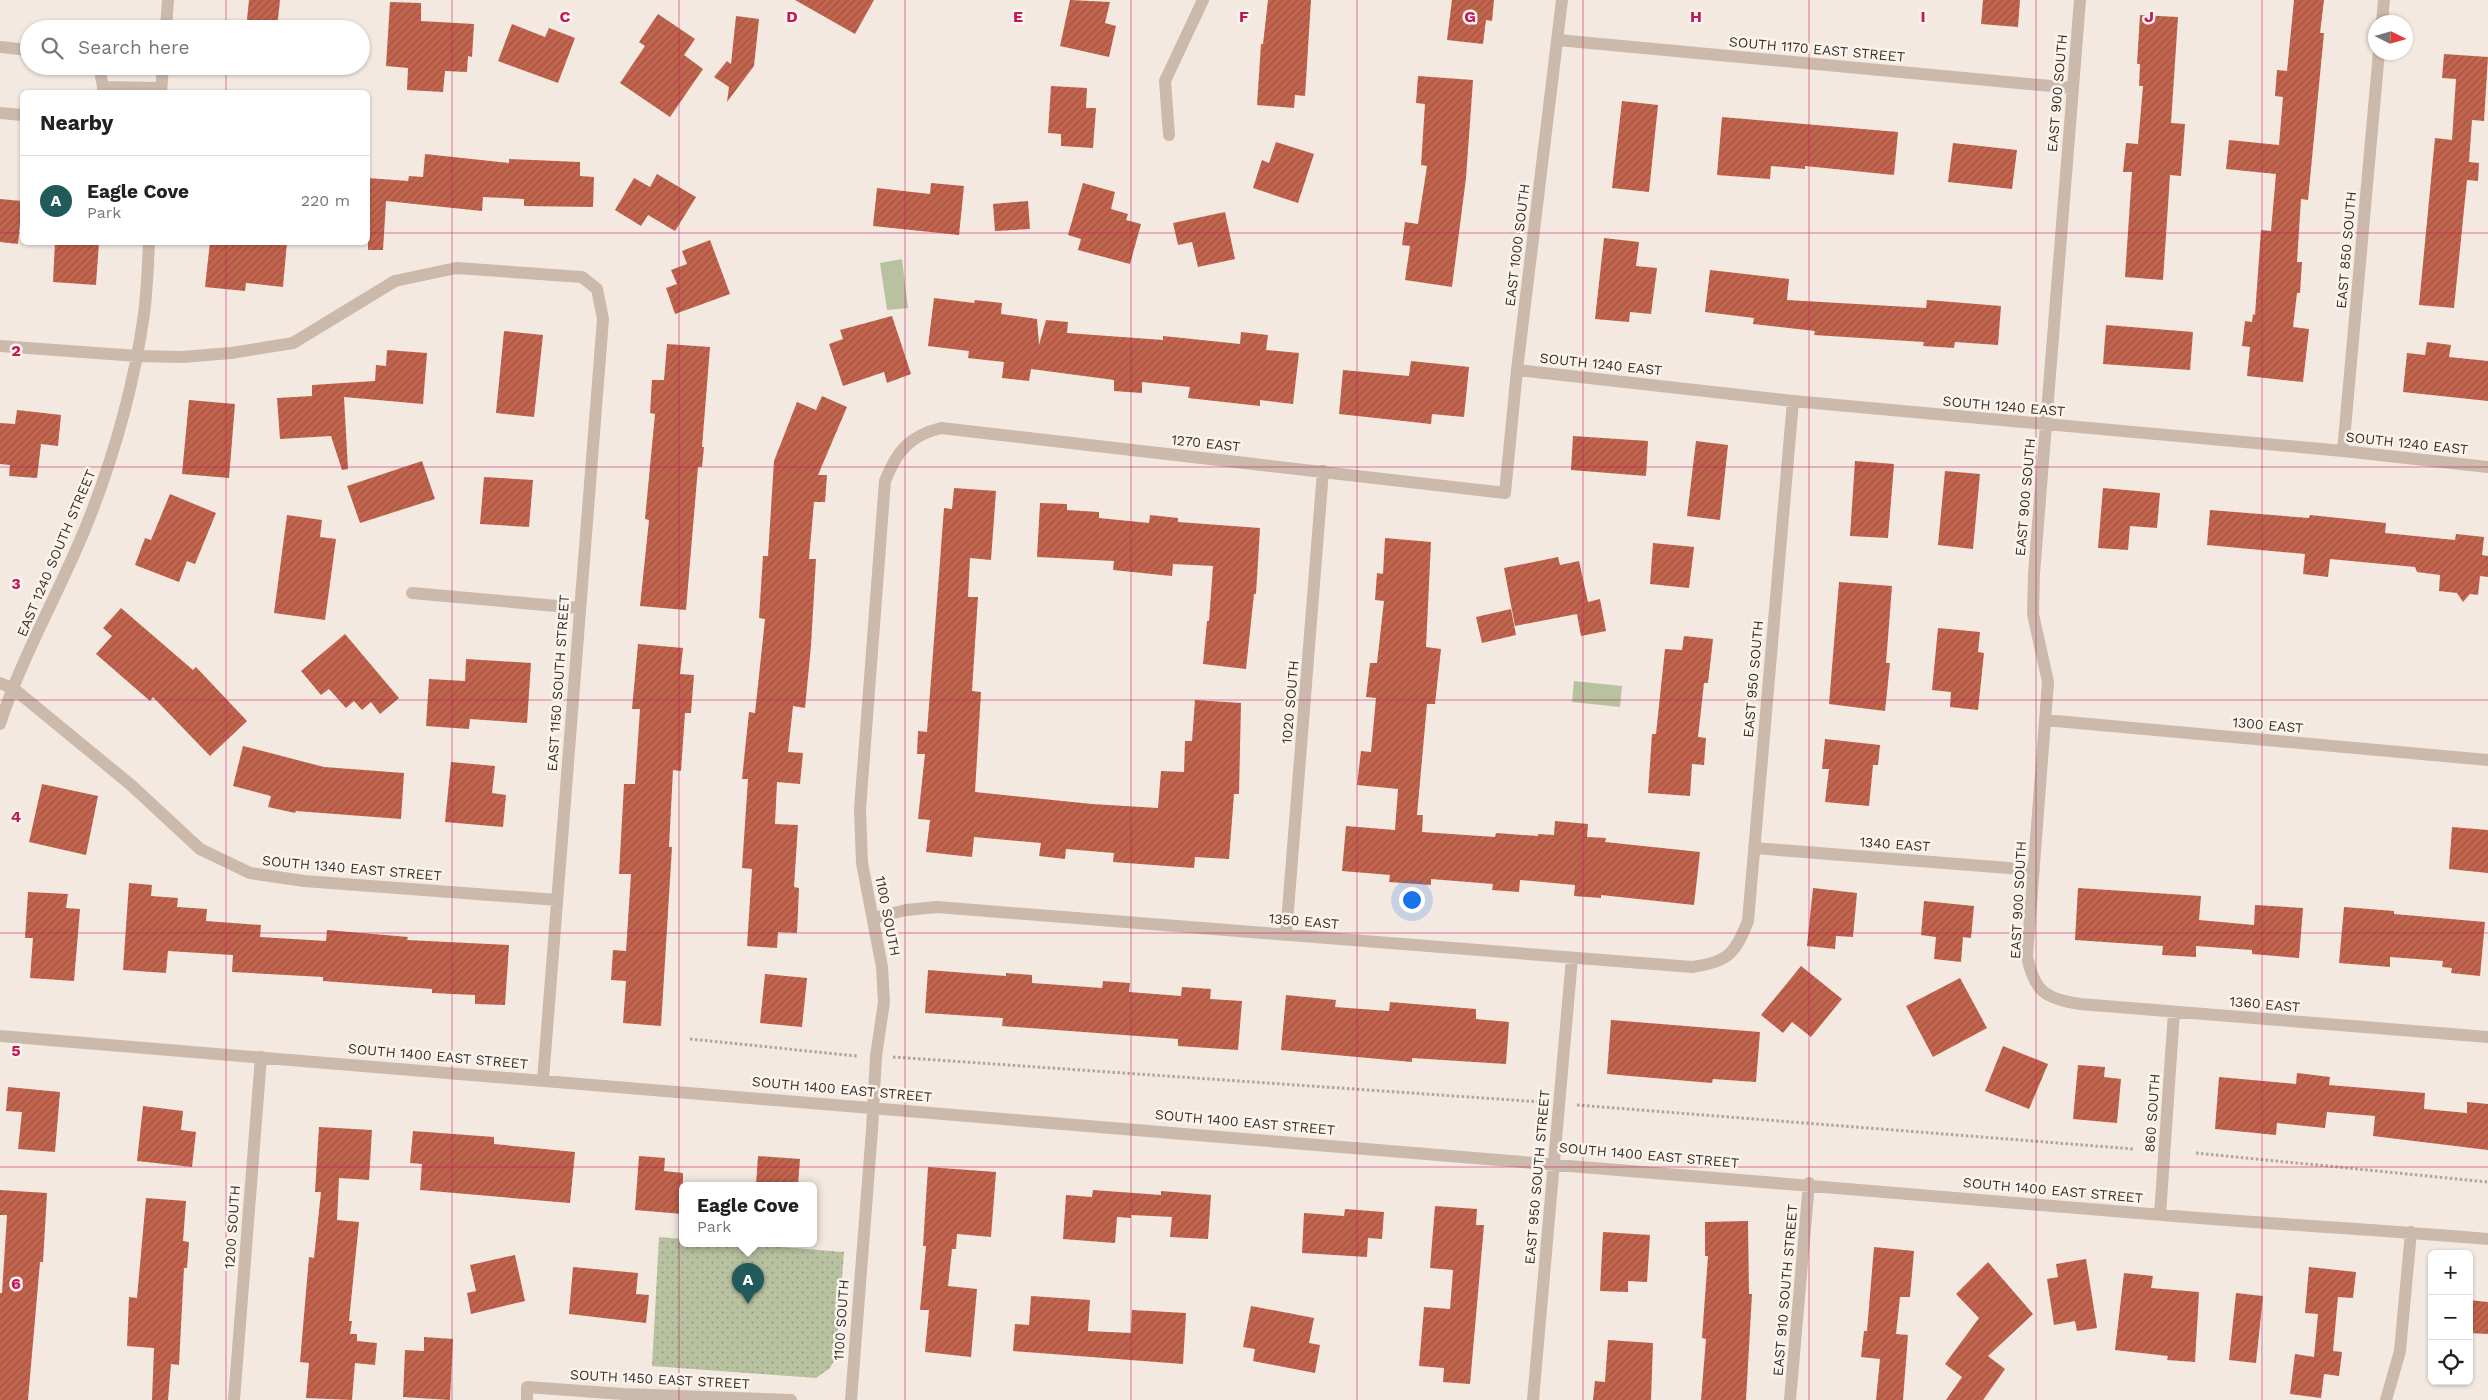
<!DOCTYPE html>
<meta charset="utf-8">
<style>
:root{--surface:#fff;--page:#f6f6f6;--text:#222;--muted:#767676;--line:#e0e0e0;--accent:#215a5b}
body{margin:0;font-family:"Work Sans",sans-serif;background:var(--page);color:var(--text)}
.controls{position:absolute;right:15px;bottom:15px;display:grid;overflow:hidden;border-radius:8px;box-shadow:0 1px 4px #0004}
.controls button{width:45px;height:45px;display:grid;place-items:center;padding:0;border:0;border-bottom:1px solid var(--line);background:var(--surface);color:var(--text);font:25px sans-serif}
.compass{position:absolute;left:2368px;top:15px;width:45px;height:45px;border-radius:50%;background:var(--surface);box-shadow:0 1px 4px #0004;rotate:95deg}
.you{position:absolute;left:1411px;top:899px;width:18px;height:18px;margin:-12px;border:4px solid #fff;border-radius:50%;background:#1a73e8;box-shadow:0 0 0 8px #1a73e833}
.badge{display:grid;place-items:center;width:32px;height:32px;border-radius:50%;background:var(--accent);color:#fff;font-size:16px;font-weight:700}
.pin{position:absolute;translate:-50% -41px;filter:drop-shadow(0 1px 2px #0008)}
.pin::after{content:'';position:absolute;top:26px;width:18px;height:15px;background:inherit;clip-path:polygon(0 0,100% 0,50% 100%)}
.popup{position:absolute;left:679px;top:1182px;width:138px;height:65px;box-sizing:border-box;display:grid;place-content:center;border-radius:8px;background:var(--surface);filter:drop-shadow(0 1px 4px #0005);font-size:16px;white-space:nowrap;color:var(--muted)}
.popup b{font-size:19px;color:var(--text)}
.popup::after{content:'';position:absolute;left:50%;top:100%;margin-left:-10px;border:10px solid transparent;border-top-color:var(--surface)}
.list{margin:0;padding:0;list-style:none}
h2{display:flex;justify-content:space-between;align-items:center;height:65px;margin:0;padding:0 20px;font-size:21px}
h2 small{font-size:16px;font-weight:400;color:var(--muted)}
.list li{display:grid;grid-template-columns:32px 1fr auto;gap:15px;align-items:center;box-sizing:border-box;height:90px;padding:0 20px;border-top:1px solid var(--line)}
.list b{display:block;font-size:19px;white-space:nowrap}
.list p{margin:0;font-size:16px;white-space:nowrap;color:var(--muted)}
.list em{font-size:16px;font-style:normal;color:var(--muted)}
.icon{flex:none;width:28px;height:28px;fill:none;stroke:currentColor;stroke-width:2;stroke-linecap:round;stroke-linejoin:round}
.map{position:relative;flex:none;width:2488px;height:1400px;overflow:hidden}
.search{position:absolute;background:var(--surface);box-shadow:0 1px 4px #0004;left:20px;top:20px;width:350px;height:55px;display:flex;align-items:center;gap:12px;box-sizing:border-box;padding:0 18px;border-radius:28px;color:var(--muted);font-size:19px}
.panel{position:absolute;background:var(--surface);box-shadow:0 1px 4px #0004;left:20px;top:90px;width:350px;height:155px;border-radius:8px}
.map>svg:first-child{display:block}
.park{fill:url(#park-dots)}
.pitch{fill:#b8c2a0}
.building{fill:url(#building-hatch)}
.lines{fill:none;stroke-linecap:round;stroke-linejoin:round}
.path{stroke:#b7a396;stroke-width:3;stroke-dasharray:2.5 2.5;stroke-linecap:butt}
.minor{stroke:#cbb9ac;stroke-width:12}
.grid{fill:none;stroke:#c2185b;stroke-width:1;stroke-opacity:0.55}
.labels{text-anchor:middle;dominant-baseline:central;stroke-width:5;stroke-linejoin:round;paint-order:stroke}
.street-label{font-size:14px;fill:#3a2f2b;stroke:#faf4ed}
.grid-label{font-size:16px;text-anchor:middle;font-weight:bold;fill:#c2185b;stroke:#faf4ed;stroke-width:5;stroke-linejoin:round;paint-order:stroke}
</style>
<div class="map">
<svg width="2488" height="1400" viewBox="0 0 2488 1400">
<defs>
<pattern id="park-dots" width="8" height="8" patternUnits="userSpaceOnUse" patternTransform="scale(1.25)"><rect width="8" height="8" fill="#b8c2a0"/><path d="M2 2h.1M6 6h.1" fill="none" stroke="#979e83" stroke-width="1.8" stroke-linecap="round"/></pattern>
<pattern id="building-hatch" width="6" height="6" patternUnits="userSpaceOnUse" patternTransform="scale(1.25)"><rect width="6" height="6" fill="#c3654e"/><path d="M-1 1l2-2M0 6l6-6M5 7l2-2" fill="none" stroke="#9f5441"/></pattern>
</defs>
<rect width="100%" height="100%" fill="#f3e9e1"/>
<path class="park" d="M659,1237L683,1239V1243H732L844,1252L836,1357L830,1368L816,1378L652,1366Z"/>
<path class="pitch" d="M902,259L908,308L887,310L880,263Z
M1574,681L1622,686L1620,707L1572,702Z"/>
<path class="building" d="M249,0H280L277,29H246Z
M795,0H874L855,34Z
M1070,0L1110,2L1105,23L1116,26L1109,57L1060,46Z
M1268,0H1311L1305,96L1295,95L1294,108L1257,105L1261,44H1263Z
M1452,0H1494L1492,21L1486,20L1483,44L1447,40Z
M1983,0H2020L2018,27L1981,24Z
M2294,0H2324L2320,33H2324L2308,200L2301,199L2297,262H2302L2300,293H2297L2293,327L2309,329L2303,382L2247,376L2250,347L2242,346L2245,321L2252,322L2253,314L2255,315L2261,230L2271,231L2276,174L2226,169L2229,140L2279,145L2283,97L2275,96L2277,70L2287,71Z
M390,2L421,3V21L474,24L472,57L468,56L467,72L445,71L443,92L407,90L408,68L386,66Z
M658,14L695,39L684,55L703,69L670,117L620,83L645,46L639,42Z
M2140,15L2178,17L2171,123L2185,124L2181,176L2170,175L2163,280L2125,277L2132,172H2123L2126,143L2138,144L2143,86H2139L2140,64H2137Z
M736,16L759,19L754,66L727,102L729,87L714,77L727,61L731,64Z
M512,24L545,37L549,28L575,38L558,83L498,61Z
M2444,54L2488,57L2484,121L2472,120L2469,162L2479,163L2478,181L2467,180L2454,308L2419,305L2435,138L2452,140L2456,79L2442,78Z
M1418,76L1473,80L1466,178L1452,287L1405,280L1410,246L1402,245L1405,222L1418,224L1427,166L1421,165L1425,104L1416,103Z
M1051,86L1087,88L1086,108H1096L1093,148L1061,146V134L1048,133Z
M1622,101L1658,105L1649,192L1612,188Z
M1722,117L1898,132L1894,175L1805,166V169L1771,166L1770,179L1717,175Z
M1276,142L1314,154L1298,203L1253,188L1262,160L1269,163Z
M1953,143L2017,150L2012,189L1948,182Z
M425,154L509,163V159L580,162V176L594,177L593,207L524,206V199L483,197L482,211L386,201L383,250H368V178L408,181L409,176L423,177Z
M657,174L696,197L675,231L648,215L641,226L615,210L634,178L650,187Z
M931,183L964,186L959,235L873,226L877,188L930,194Z
M1083,183L1115,192L1111,209L1128,214L1126,220L1141,224L1130,264L1078,250L1081,239L1068,235Z
M0,199L22,201L18,244L0,242Z
M1028,201L1030,229L995,231L993,204Z
M1225,212L1235,259L1198,267L1192,242L1178,245L1173,223Z
M1604,238L1639,242L1636,266L1657,268L1651,314L1630,312L1629,322L1595,319Z
M710,240L730,294L675,314L666,288L677,284L671,270L687,264L682,251Z
M55,242H99L96,285L53,282Z
M210,242H287L283,287L246,283L245,291L205,287Z
M1710,270L1789,279L1787,300L1926,308L1927,300L2001,306L1998,345L1955,342L1954,348L1923,346L1924,342L1814,335L1815,331L1753,324L1754,318L1705,312Z
M934,298L974,303L975,300L1002,303L1001,314L1037,319L1039,345L1046,320L1068,322L1067,333L1163,340V336L1240,344L1241,332L1268,335L1266,350L1299,353L1293,404L1260,400V406L1188,398L1190,387L1142,382V393L1114,391V380L1031,369L1029,381L1002,378L1004,362L968,358L969,351L928,346Z
M892,316L911,374L887,383L884,372L843,386L829,344L843,339L840,330Z
M2106,325L2193,332L2190,370L2103,364Z
M504,331L543,335L534,417L496,413Z
M2427,342L2451,345L2449,357L2488,361V401L2403,392L2407,353L2425,355Z
M667,344L710,347L702,447H704L702,467H698L686,610L640,606L649,520L645,519L655,414L650,413L652,380H664Z
M387,350L427,353L423,404L344,397L348,469L342,470L331,436L280,439L277,398L312,396V385L375,381L376,365L386,366Z
M1411,361L1469,367L1464,417L1432,414L1431,424L1339,414L1343,370L1409,376Z
M822,396L847,407L818,475H827L825,502H814L809,559H816L811,646L805,708L793,706L788,752L803,753L800,784L777,782L775,824L798,825L794,887L799,888L797,933L778,932L777,948L747,946L752,869L742,868L748,779H742L749,712L755,713L765,619L759,618L763,556H768L774,461L797,402L816,410Z
M189,400L235,404L229,478L182,474Z
M17,410L61,415L58,446L41,444L37,478L9,476L10,465L0,464V423L15,424Z
M1573,436L1648,441L1646,476L1571,470Z
M1696,441L1728,445L1720,520L1687,516Z
M422,461L435,499L360,523L347,486Z
M1855,461L1894,464L1888,538L1850,536Z
M1945,471L1980,474L1973,549L1938,545Z
M484,477L533,480L529,527L480,524Z
M954,488L996,491L991,560L970,558L968,597H978L972,691L981,692L975,792L1092,804L1158,808L1161,771L1184,772L1185,741H1192L1195,700L1241,703L1239,794H1234L1229,859L1195,857L1194,868L1113,862L1114,853L1066,849L1065,859L1039,856L1041,843L974,837L972,857L926,852L930,820L918,819L925,754H917L918,731L927,732L944,508L952,509Z
M2103,488L2160,493L2157,528L2130,526L2128,550L2098,548Z
M170,494L216,513L195,564L187,561L179,582L135,565L145,538L151,540Z
M1040,503L1067,504V510L1099,512V518L1149,523L1150,515L1178,518V522L1260,528L1256,594H1254L1246,669L1203,664L1207,621H1209L1213,566L1173,564L1172,576L1113,570L1114,561L1037,557Z
M2210,510L2309,518L2310,515L2386,523L2385,533L2455,540L2456,534L2484,537L2482,555L2488,556V577L2480,576L2478,595L2470,594L2463,602L2457,593L2439,591L2440,575L2417,572L2415,567L2330,559L2328,577L2303,574L2305,554L2207,545Z
M287,515L322,520L320,537L336,539L325,620L274,613Z
M1385,538L1431,542L1426,647L1441,649L1435,704H1427L1417,815H1423L1422,832L1495,837L1496,833L1538,836V834L1554,835L1555,821L1588,824L1587,837L1606,838L1605,842L1700,852L1694,905L1601,895V898L1574,896L1575,885L1520,880L1519,892L1492,890L1493,884L1431,879V885L1389,882L1390,875L1342,871L1346,826L1395,830L1398,789L1357,785L1361,751L1371,752L1376,698L1366,697L1370,663H1377L1384,601L1375,600L1377,573L1383,574Z
M1653,543L1694,547L1689,588L1650,584Z
M1558,557L1560,565L1579,561L1588,602L1600,599L1606,631L1581,636L1577,614L1515,626L1504,568Z
M1839,582L1892,586L1886,663H1890L1885,711L1829,704Z
M121,608L193,670L196,667L247,721L210,756L153,697L150,701L96,654L112,636L103,628Z
M1511,609L1516,635L1482,643L1476,617Z
M1938,628L1980,632L1978,652L1984,653L1978,710L1950,707L1951,692L1932,690Z
M345,634L399,698L380,714L371,702L362,710L354,701L346,708L329,689L321,695L301,671Z
M1684,636L1713,639L1708,683H1704L1698,737L1706,738L1704,765L1692,764L1690,796L1648,793L1652,734H1656L1665,649L1682,650Z
M638,644L683,648L680,674L694,675L691,713H685L681,771L673,770L669,847H672L661,1026L623,1023L626,981L611,980L613,950L626,951L631,874H619L624,784H635L640,709H632Z
M466,659L531,663L527,723L470,719L469,729L426,726L429,679L465,681Z
M1825,739L1880,745L1878,765H1873L1869,806L1825,802L1829,769H1822Z
M243,746L324,767L404,773L401,819L296,811L295,813L268,807L271,796L233,786Z
M451,762L495,766L492,793L506,795L503,827L445,822Z
M42,784L98,796L86,855L29,842Z
M2452,827L2488,830V873L2449,869Z
M129,883L152,885L151,896L178,898L177,907L207,909L206,921L261,925L260,937L326,941L327,930L408,937L407,940L509,945L505,1005L475,1004V995L432,993V989L323,981V977L232,972L233,955L168,951L166,973L123,970Z
M1813,888L1857,893L1853,937L1836,936L1835,949L1807,946Z
M2078,888L2201,896L2199,920L2254,925L2255,905L2303,908L2299,958L2252,954V950L2196,946V957L2162,955L2163,946L2075,940Z
M28,892L68,894L66,908L80,909L74,981L30,978L33,938H25Z
M1924,901L1974,906L1971,938L1963,937L1961,962L1934,959L1936,937L1921,935Z
M2344,907L2394,911V914L2485,922L2480,976L2451,973L2452,968L2442,967L2443,961L2390,957V967L2339,963Z
M1801,966L1842,999L1811,1037L1792,1022L1783,1033L1761,1015Z
M928,970L1006,976V973L1032,975V983L1102,988L1103,981L1130,983L1129,992L1181,996L1182,987L1211,989L1210,999L1242,1001L1238,1050L1178,1046V1039L1002,1026L1003,1018L925,1013Z
M765,974L807,978L802,1027L760,1023Z
M1960,978L1987,1028L1933,1057L1906,1006Z
M1286,995L1336,1000L1335,1007L1389,1011L1390,1002L1476,1009V1019L1509,1022L1506,1064L1412,1058V1062L1281,1050Z
M1611,1020L1760,1032L1756,1082L1713,1079L1712,1083L1607,1074Z
M2003,1046L2048,1064L2029,1109L1985,1091Z
M2078,1065L2105,1067L2104,1077L2121,1079L2117,1123L2073,1119Z
M2297,1073L2330,1077L2329,1085L2425,1093L2424,1109L2467,1113V1102L2488,1104V1150L2373,1136L2375,1116L2327,1112L2325,1128L2277,1123L2276,1135L2215,1129L2219,1077L2296,1084Z
M8,1087L60,1092L55,1152L18,1149L22,1112L6,1111Z
M143,1106L183,1111L181,1130L196,1132L192,1167L137,1161Z
M319,1127L372,1130L369,1180L339,1178L337,1220L359,1222L349,1321H352L350,1334H357V1341L377,1343L375,1365L355,1363L352,1400L306,1398L309,1363L300,1362L309,1257L314,1258L321,1192H315Z
M413,1131L494,1137V1144L575,1152L570,1203L420,1190L422,1164L410,1163Z
M639,1156L665,1158L664,1171L683,1173V1214L635,1210Z
M758,1156L800,1159L798,1185H756Z
M928,1167L996,1172L991,1237L957,1234L956,1249H952L948,1286L977,1289L971,1357L925,1352L929,1310H920L926,1246H923Z
M0,1190L47,1193L43,1262H40L28,1400H0V1293H2L7,1215H0Z
M1093,1190L1161,1195V1191L1211,1195L1208,1239L1170,1237L1172,1217L1131,1215V1218L1117,1217L1115,1243L1063,1239L1066,1195L1092,1197Z
M146,1198L186,1201L183,1241L189,1242L187,1268H184L179,1365L171,1364L168,1400H152L154,1348L127,1346L129,1297L137,1298Z
M1435,1206L1477,1209L1476,1225H1484L1470,1384L1443,1382L1444,1368L1419,1366L1424,1307L1450,1309L1453,1270L1430,1268Z
M1345,1209L1384,1212L1382,1239L1368,1238L1367,1257L1302,1253L1304,1213L1344,1216Z
M1748,1221L1749,1294H1752L1746,1400H1701L1706,1339L1702,1338L1708,1256H1705V1222Z
M1603,1232L1650,1235L1647,1282L1628,1281V1292L1600,1291Z
M1874,1247L1914,1251L1910,1297H1900L1896,1334L1908,1335L1903,1400H1876L1880,1359L1861,1357L1864,1331H1867Z
M515,1255L525,1301L471,1314L467,1293L476,1291L470,1265Z
M2086,1259L2097,1328L2077,1331L2075,1321L2054,1325L2047,1279L2058,1277L2056,1264Z
M1988,1262L2033,1314L1988,1356L2005,1369L1983,1400H1946L1962,1377L1945,1364L1979,1318L1956,1294Z
M573,1267L638,1273L636,1294L649,1295L646,1323L569,1314Z
M2309,1267L2356,1272L2353,1298L2338,1297L2333,1351L2342,1352L2339,1376L2324,1374L2321,1398L2290,1394L2295,1354L2314,1357L2318,1314L2305,1313Z
M2124,1273L2153,1276L2151,1288L2199,1292L2195,1362L2167,1360L2168,1356L2115,1350Z
M2236,1293L2263,1296L2256,1363L2229,1360Z
M1031,1296L1090,1300L1088,1331L1131,1333L1132,1310L1186,1313L1183,1364L1013,1351L1015,1324L1029,1325Z
M2469,1300L2488,1302V1334L2469,1333Z
M1251,1306L1314,1318L1309,1343L1320,1345L1315,1373L1253,1361L1255,1349L1243,1347Z
M424,1337L453,1339L450,1400L403,1397L405,1350L424,1351Z
M1608,1340L1653,1343L1651,1400H1593L1595,1381L1605,1382Z"/>
<g class="lines">
<path class="path" d="M690,1039L857,1056
M893,1057L1541,1102
M1577,1105L2134,1149
M2196,1153L2488,1182"/>
<path class="minor" d="M2080,0L2034,574L2033,614L2048,682L2027,956C2034,991 2045,999 2080,1004L2488,1037
M2382,22L2384,0
M166,29L168,0
M1558,40L2072,88
M0,47L29,50
M99,66L103,87
M103,92V87L161,88
M161,92L163,66
M0,113L22,115
M1169,135L1165,81L1203,0
M0,346L137,356L182,357L231,353L293,343L395,281L456,268L582,277L597,289L603,319L543,1080
M1517,370L1793,401L2343,451L2488,467
M2343,451L2379,52
M412,593L579,608
M0,683L14,689L131,785L200,849L250,873L304,881L557,900
M2045,720L2488,760
M0,724C23,653 62,588 89,519C115,453 134,385 144,314C147,291 148,266 149,242
M1754,848L2034,870
M874,918L906,910L937,907L1692,967C1728,962 1735,954 1748,921L1793,401
M1286,935L1323,471
M0,1036C717,1094 1434,1150 2150,1214C2263,1224 2376,1229 2488,1239
M2160,1215L2174,1012
M234,1400L261,1057
M527,1400V1387L623,1394L791,1400
M851,1400L872,1130L876,1056L884,1002L882,967L862,863L860,809L885,481C897,451 909,436 941,428L1505,493L1517,370L1562,0
M1533,1400L1572,958
M1790,1400L1809,1183
M2386,1400L2400,1351L2411,1232"/>
</g>
<path class="grid" d="M226,0V29M452,0V1400M679,0V1400M905,0V1400M1131,0V1400M1357,0V1400M1583,0V1400M1809,0V1400M2036,0V1400M2262,0V1400M226,66V92M0,233H22M368,233H2488M226,242V1400M0,467H2488M0,700H2488M0,933H2488M0,1167H2488"/>
<g class="labels">
<g class="street-label">
<text transform="translate(1817 49) rotate(5)">SOUTH 1170 EAST STREET</text>
<text transform="translate(2057 93) rotate(-85)">EAST 900 SOUTH</text>
<text transform="translate(1517 245) rotate(-83)">EAST 1000 SOUTH</text>
<text transform="translate(2346 250) rotate(-85)">EAST 850 SOUTH</text>
<text transform="translate(1601 364) rotate(6)">SOUTH 1240 EAST</text>
<text transform="translate(2004 406) rotate(5)">SOUTH 1240 EAST</text>
<text transform="translate(1206 443) rotate(6)">1270 EAST</text>
<text transform="translate(2407 443) rotate(6)">SOUTH 1240 EAST</text>
<text transform="translate(2025 497) rotate(-85)">EAST 900 SOUTH</text>
<text transform="translate(56 553) rotate(-67)">EAST 1240 SOUTH STREET</text>
<text transform="translate(1753 679) rotate(-85)">EAST 950 SOUTH</text>
<text transform="translate(558 683) rotate(-86)">EAST 1150 SOUTH STREET</text>
<text transform="translate(1290 702) rotate(-85)">1020 SOUTH</text>
<text transform="translate(2268 725) rotate(5)">1300 EAST</text>
<text transform="translate(1895 844) rotate(4)">1340 EAST</text>
<text transform="translate(352 868) rotate(5)">SOUTH 1340 EAST STREET</text>
<text transform="translate(2018 900) rotate(-87)">EAST 900 SOUTH</text>
<text transform="translate(888 916) rotate(79)">1100 SOUTH</text>
<text transform="translate(1304 921) rotate(5)">1350 EAST</text>
<text transform="translate(2265 1004) rotate(5)">1360 EAST</text>
<text transform="translate(438 1056) rotate(5)">SOUTH 1400 EAST STREET</text>
<text transform="translate(842 1089) rotate(5)">SOUTH 1400 EAST STREET</text>
<text transform="translate(2152 1113) rotate(-86)">860 SOUTH</text>
<text transform="translate(1245 1122) rotate(5)">SOUTH 1400 EAST STREET</text>
<text transform="translate(1649 1155) rotate(5)">SOUTH 1400 EAST STREET</text>
<text transform="translate(1537 1177) rotate(-85)">EAST 950 SOUTH STREET</text>
<text transform="translate(2053 1190) rotate(5)">SOUTH 1400 EAST STREET</text>
<text transform="translate(232 1227) rotate(-86)">1200 SOUTH</text>
<text transform="translate(1785 1290) rotate(-85)">EAST 910 SOUTH STREET</text>
<text transform="translate(841 1320) rotate(-86)">1100 SOUTH</text>
<text transform="translate(660 1379) rotate(3)">SOUTH 1450 EAST STREET</text>
</g>
</g>
<g class="grid-label">
<text x="565" y="22">C</text>
<text x="792" y="22">D</text>
<text x="1018" y="22">E</text>
<text x="1244" y="22">F</text>
<text x="1470" y="22">G</text>
<text x="1696" y="22">H</text>
<text x="1923" y="22">I</text>
<text x="2149" y="22">J</text>
<text x="16" y="356">2</text>
<text x="16" y="589">3</text>
<text x="16" y="822">4</text>
<text x="16" y="1056">5</text>
<text x="16" y="1289">6</text>
</g>
</svg>
<div class="controls">
<button>+</button>
<button>−</button>
<button><svg class="icon" aria-label="locate" viewBox="0 0 24 24"><circle cx="12" cy="12" r="6"/><path d="M12 2v4M12 18v4M2 12h4M18 12h4"/></svg></button>
</div>
<svg class="compass" viewBox="-18 -18 36 36"><path d="M0-13l5 13h-10z" fill="#e53935"/><path d="M0 13l5-13h-10z" fill="#767676"/></svg>
<div class="you"></div>
<div class="pin badge" style="left:748px;top:1304px">A</div>
<div class="popup"><b>Eagle Cove</b>Park</div>
<div class="search"><svg class="icon" aria-label="search" viewBox="0 0 24 24"><circle cx="10" cy="10" r="6"/><path d="M15 15l6 6"/></svg>Search here</div>
<section class="panel">
<h2>Nearby<small></small></h2>
<ul class="list">
<li><span class="badge">A</span><div><b>Eagle Cove</b><p>Park</p></div><em>220 m</em></li>
</ul>
</section>
</div>
